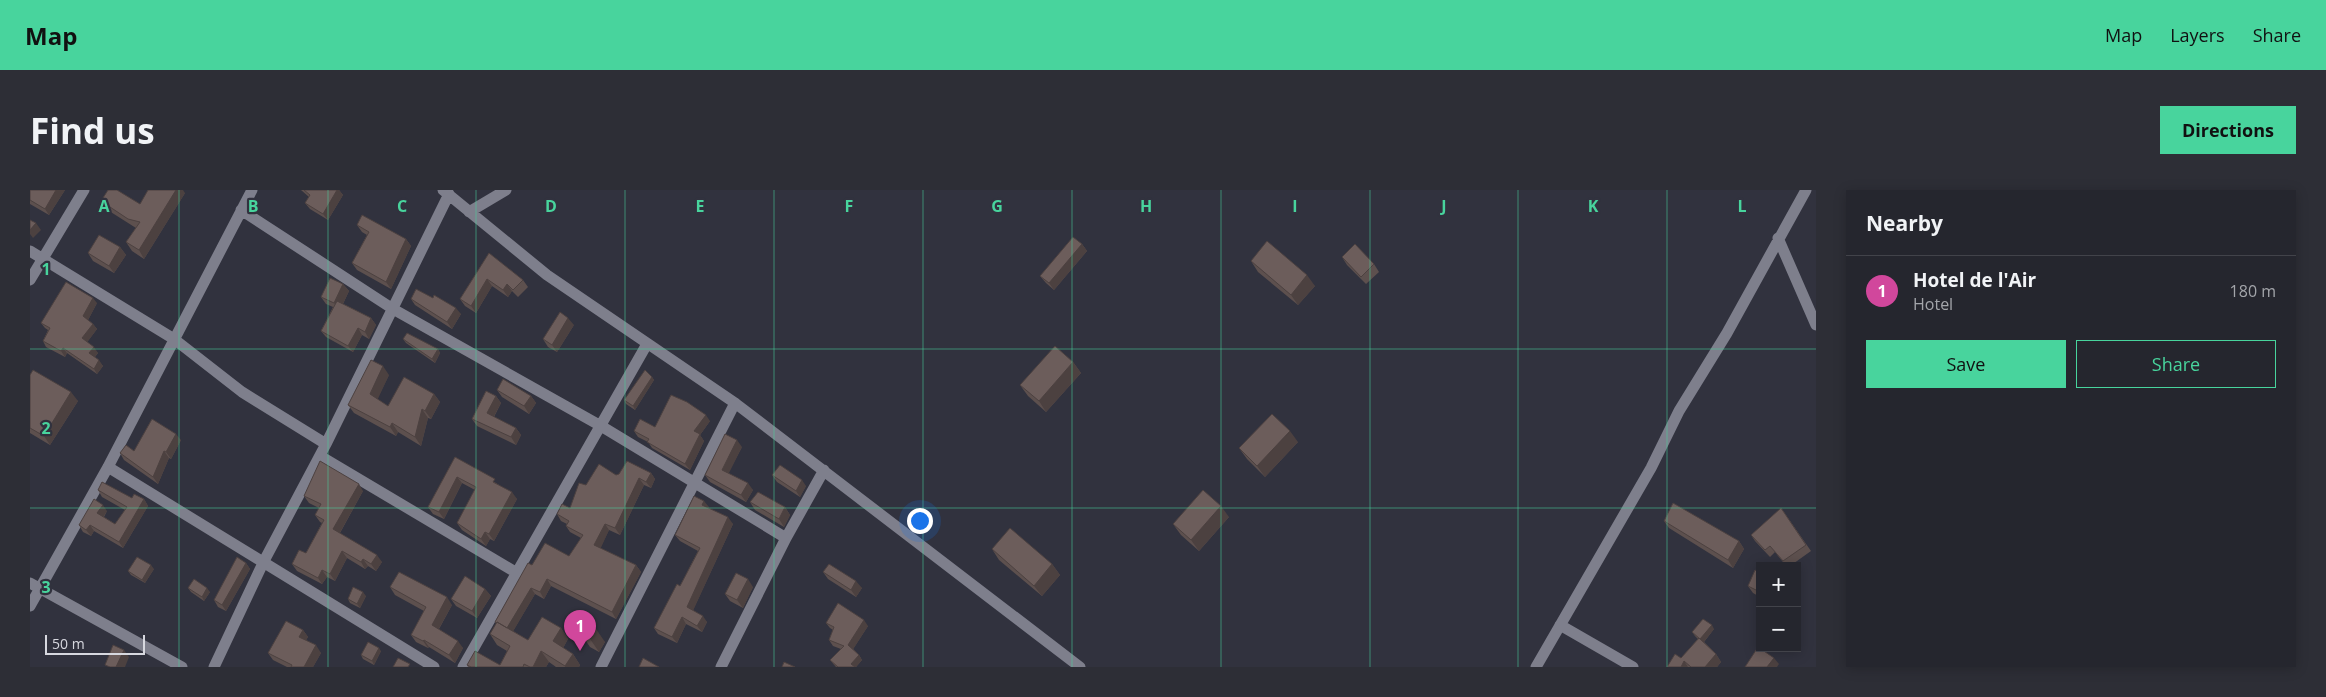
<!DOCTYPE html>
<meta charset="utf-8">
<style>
:root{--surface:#25262e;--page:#2d2e36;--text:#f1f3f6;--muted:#a3a5aa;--line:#42434a;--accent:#48d49d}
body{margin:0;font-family:"Open Sans",sans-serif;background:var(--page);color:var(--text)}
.controls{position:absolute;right:15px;bottom:15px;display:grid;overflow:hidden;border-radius:0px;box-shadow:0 2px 12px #0003}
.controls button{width:45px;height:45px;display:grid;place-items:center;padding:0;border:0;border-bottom:1px solid var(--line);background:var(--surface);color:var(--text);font:25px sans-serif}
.scale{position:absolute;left:15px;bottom:12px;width:100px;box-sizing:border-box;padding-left:5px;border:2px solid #d7d8df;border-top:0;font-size:14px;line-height:18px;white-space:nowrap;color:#d7d8df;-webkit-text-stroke:4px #31323e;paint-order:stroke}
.you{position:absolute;left:889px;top:330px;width:18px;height:18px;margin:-12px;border:4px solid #fff;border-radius:50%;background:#1a73e8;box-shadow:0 0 0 8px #1a73e833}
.badge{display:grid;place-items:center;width:32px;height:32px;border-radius:50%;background:var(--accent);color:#fff;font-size:16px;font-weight:700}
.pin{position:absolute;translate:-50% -41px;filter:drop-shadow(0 1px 2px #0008)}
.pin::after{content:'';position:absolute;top:26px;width:18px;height:15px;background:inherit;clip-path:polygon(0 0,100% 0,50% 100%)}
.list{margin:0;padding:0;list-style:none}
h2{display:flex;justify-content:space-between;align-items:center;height:65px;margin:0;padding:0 20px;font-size:21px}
h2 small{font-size:16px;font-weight:400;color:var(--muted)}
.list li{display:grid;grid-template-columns:32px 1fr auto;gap:15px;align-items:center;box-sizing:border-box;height:70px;padding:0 20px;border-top:1px solid var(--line)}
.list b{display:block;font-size:19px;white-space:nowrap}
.list p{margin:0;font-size:16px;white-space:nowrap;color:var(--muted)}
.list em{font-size:16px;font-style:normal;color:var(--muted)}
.actions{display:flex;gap:10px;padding:15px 20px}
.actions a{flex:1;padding:11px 0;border:1px solid var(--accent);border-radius:0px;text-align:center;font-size:18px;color:var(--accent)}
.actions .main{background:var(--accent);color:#111}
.map{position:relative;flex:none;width:1786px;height:477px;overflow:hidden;border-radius:0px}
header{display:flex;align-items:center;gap:30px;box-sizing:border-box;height:70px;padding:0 25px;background:var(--accent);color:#111}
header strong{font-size:24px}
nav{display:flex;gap:28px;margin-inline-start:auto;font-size:18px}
.intro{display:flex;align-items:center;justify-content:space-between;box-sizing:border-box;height:120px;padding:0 30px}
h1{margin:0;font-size:35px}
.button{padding:12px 22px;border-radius:0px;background:var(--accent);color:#111;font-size:18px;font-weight:700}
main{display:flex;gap:30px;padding:0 30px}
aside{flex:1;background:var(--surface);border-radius:0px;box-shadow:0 2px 12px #0003}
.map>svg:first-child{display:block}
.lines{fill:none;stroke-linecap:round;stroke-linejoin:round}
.minor{stroke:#7e7f8c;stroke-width:11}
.wall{fill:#5d504e}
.shaded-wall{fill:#4c4140}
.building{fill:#6c5d5b;stroke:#4c4140}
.grid{fill:none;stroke:#48d49d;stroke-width:1;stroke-opacity:0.55}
.grid-label{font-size:16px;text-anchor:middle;font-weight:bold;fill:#48d49d;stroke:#31323e;stroke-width:4.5;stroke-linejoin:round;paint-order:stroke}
</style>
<header>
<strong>Map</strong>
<nav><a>Map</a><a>Layers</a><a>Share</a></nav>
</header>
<div class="intro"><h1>Find us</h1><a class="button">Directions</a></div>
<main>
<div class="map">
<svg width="1786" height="477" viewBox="0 0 1786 477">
<rect width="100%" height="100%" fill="#31323e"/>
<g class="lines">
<path class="minor" d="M413,0L517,85L705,213L1050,477
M211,20L363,119L571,236L756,348
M439,22L476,0
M1748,48L1786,135
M0,61L144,149L212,202L296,254
M0,90L54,0
M290,266L487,383
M78,277L404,477
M0,393L152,477
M0,416L78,277L222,0
M1530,435L1603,477
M184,477L234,371L296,254L419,4
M433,477L617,154
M571,477L705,213
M691,477L756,348L794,280
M1506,477L1621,278L1649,221L1697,143L1776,0"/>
</g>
<path class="wall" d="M0,0H35L19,25L0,14Z
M271,0H309L313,5L298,30L280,19L275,13L279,7Z
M155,3L114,69L102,61L96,52L106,38L76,19L71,11L110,14Z
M327,35L376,49L381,56L361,99L327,80L322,73L337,45L332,42Z
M1052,54L1057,61L1024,100L1016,93L1010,86Z
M90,57L96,65L84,83L63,71L58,63Z
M459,63L493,90L498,97L488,107L482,101L478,107L462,96L446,123L435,116L430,109Z
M1312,67L1344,74L1349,82L1336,94L1317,75Z
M1221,71L1285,96L1268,115L1228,82Z
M313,94L319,101L313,114L341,128L346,135L339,149L332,145L323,162L296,147L291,141L303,117L296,114L291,107Z
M381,109L431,124L422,139L385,115Z
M67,113L58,130L63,134L67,139L57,152L68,163L65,167L73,176L67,184L37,163L35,167L16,157L13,151L18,140L15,138L11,133Z
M544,135L527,162L518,157L513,149Z
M373,149L408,159L410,163L405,173L376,153Z
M1043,172L1051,183L1016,222L998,206L990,195Z
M0,185L48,211L20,255L0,243Z
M359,185L347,209L358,216L404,204L410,212L401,229L398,228L391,256L368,242L366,246L324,223L318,215Z
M622,187L624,190L605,220L596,214L594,210Z
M467,200L501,206L506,213L499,224L472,207Z
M466,206L471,213L464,227L486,238L491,245L486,255L447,236L442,229Z
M680,231L670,245L674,251L660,280L622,258L618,252L608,247L604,241L625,237Z
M151,250L141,269L139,268L128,294L94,270L90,263L104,261Z
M1268,252L1235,287L1217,269L1209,258Z
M712,257L698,283L723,300L716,312L680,292L675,285Z
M425,267L469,295L487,309L464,351L460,349L456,356L432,340L427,333L445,300L432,293L414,329L403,324L398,317Z
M621,283L625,289L621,298L614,295L590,345L579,340L570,358L606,375L611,382L586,429L521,396L514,409L505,404L483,441L498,450L531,438L538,449L533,458L543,464L550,475L549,477H526L519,472L516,477H438L437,475H470L477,461L467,455L460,444L502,375L539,366L551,348L540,342L536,336L537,334L531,331L527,324L540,318L556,295L586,285Z
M742,285L776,296L770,307L747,292Z
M68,300L102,308L114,309L118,316L93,358L64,341L61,346L53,342L49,335L77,321L74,327L85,334L95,320L72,307Z
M333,301L310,343L352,372L346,381L338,376L335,379L317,368L305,391L297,387L292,394L267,381L262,374L276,363L292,333L290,332L285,325L289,318L279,313L274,306Z
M720,312L755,317L760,325L754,337L725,320Z
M679,317L678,318L703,334L663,420L677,432L672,442L656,434L647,453L628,444L624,438L650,396L668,361L650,351L645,345Z
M1751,318L1781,361L1760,376H1756L1745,362L1740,367L1725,351L1721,345Z
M1199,327L1169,361L1151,345L1143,334Z
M1634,331L1709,351L1714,359L1703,378L1639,338Z
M962,359L1022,374L1030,385L1012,406L969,370Z
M216,373L220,379L196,421L188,417L184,410Z
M124,379L115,393L101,385L98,381Z
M793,382L832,398L826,407L798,389Z
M1730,383V407L1723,403L1718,396Z
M360,397L422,415L409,439L433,458L425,473L399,457L398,458L386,452L381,445L394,421L365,405Z
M723,397L713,418L700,411L695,404Z
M158,398L180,402L174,411L161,402Z
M455,399L461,406L447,428L426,416L421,409Z
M336,406L330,418L320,413L318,409Z
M796,433L838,436L823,459L829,465L832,470L826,477H806L800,470L811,459L803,456L799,450L803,440L800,438Z
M547,438L575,452L569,462L560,457Z
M1684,439L1674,452L1686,464L1691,472L1687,477H1637L1651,468L1668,449L1665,446L1662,442Z
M273,440L278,447L276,450L291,463L283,477H257L243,470L238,463Z
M351,461L344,475L333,469L331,465Z"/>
<path class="shaded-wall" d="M26,0H35L19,25L15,19Z
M146,0H153L155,3L114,69L109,60Z
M307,0H309L313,5L298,30L293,24Z
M6,33L11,40L3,48L0,44V40Z
M376,49L381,56L361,99L356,92Z
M1052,54L1057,61L1024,100L1019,93Z
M90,57L96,65L84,83L79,76Z
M1277,85L1285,96L1268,115L1261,105Z
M457,89L462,96L446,123L441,116Z
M313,94L319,101L310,120L304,113Z
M477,94L482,101L478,107L473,100Z
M63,108L67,113L57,132L53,126Z
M426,118L431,124L422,139L417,132Z
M341,128L346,135L339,149L335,142Z
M538,128L544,135L527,162L522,155Z
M63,134L67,139L56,154L52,148Z
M328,138L332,145L323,162L318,156Z
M64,157L68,163L63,169L59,163Z
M33,158L37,163L35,167L31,161Z
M408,159L410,163L405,173L402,169Z
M69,170L73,176L67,184L64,179Z
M1043,172L1051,183L1016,222L1009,211Z
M353,176L359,185L346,213L340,204Z
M622,187L624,190L605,220L603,216Z
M41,202L48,211L20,255L14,246Z
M404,204L410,212L401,229L395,221Z
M466,206L471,213L462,230L457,223Z
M501,206L506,213L499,224L494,216Z
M392,219L398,228L391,256L385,247Z
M676,225L680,231L670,245L674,251L660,280L655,274L664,241Z
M362,233L368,242L366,246L360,237Z
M486,238L491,245L486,255L481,247Z
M1260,241L1268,252L1235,287L1227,276Z
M146,244L151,250L141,269L136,262Z
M707,250L712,257L697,287L692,280Z
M134,261L139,268L128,294L123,287Z
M621,283L625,289L621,298L616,292Z
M427,287L432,293L414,329L409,322Z
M609,288L614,295L590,345L585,338Z
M772,290L776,296L770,307L766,301Z
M718,293L723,300L716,312L711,305Z
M329,294L333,301L308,346L303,339Z
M482,302L487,309L464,351L459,344Z
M114,309L118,316L93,358L89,352Z
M674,311L679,317L677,322L672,315Z
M73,315L77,321L72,329L67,323Z
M1191,316L1199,327L1169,361L1161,350Z
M755,317L760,325L754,337L749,329Z
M698,327L703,334L662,423L657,417Z
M575,334L579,340L569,362L564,355Z
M60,335L64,341L61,346L56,340Z
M455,342L460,349L456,356L451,349Z
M1709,351L1714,359L1703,378L1698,370Z
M312,361L317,368L305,391L300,384Z
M347,365L352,372L346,381L341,374Z
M333,369L338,376L335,379L331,372Z
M216,373L220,379L196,421L192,415Z
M1022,374L1030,385L1012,406L1004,396Z
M121,375L124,379L115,393L112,390Z
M606,375L611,382L586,429L582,422Z
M292,380L297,387L292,394L288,388Z
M517,389L521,396L514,409L510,402Z
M718,389L723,397L713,418L707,410Z
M826,391L832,398L826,407L821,400Z
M177,398L180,402L174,411L172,407Z
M501,398L505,404L481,445L476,439Z
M455,399L461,406L447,428L442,421Z
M333,402L336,406L330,418L327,414Z
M417,407L422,415L407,442L402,435Z
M673,426L677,432L672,442L667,436Z
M652,427L656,434L647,453L642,447Z
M834,430L838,436L822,461L818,455Z
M562,433L575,452L569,462L556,443Z
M1682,435L1684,439L1673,453L1670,449Z
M531,438L538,449L531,462L523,451Z
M273,440L278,447L274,454L269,447Z
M394,450L399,457L398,458L393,451Z
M428,451L433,458L425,473L419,465Z
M286,455L291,463L283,477H274Z
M349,458L351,461L344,475L342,471Z
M94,460L99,467L95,477H86Z
M511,461L519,472L516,477H503Z
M543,464L550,475L549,477H535V476Z
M1686,464L1691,472L1687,477H1675Z
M829,465L832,470L826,477H823L821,474Z
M1744,468L1749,474L1747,477H1737Z
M1654,471L1658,477H1651Z"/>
<path class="building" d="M0,0H26L15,19L0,10Z
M78,0H87L110,14L118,0H146L109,60L96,52L110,32L98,29L71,11Z
M274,0H307L293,24L275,13L280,5Z
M332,25L376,49L356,92L322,73L339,42L327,35Z
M0,30L6,33L0,40Z
M69,45L90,57L79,76L58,63Z
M1043,47L1052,54L1019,93L1010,86Z
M1237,51L1277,85L1261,105L1221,71Z
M1325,54L1344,74L1331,87L1312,67Z
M459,63L493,90L483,100L477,94L473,100L457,89L441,116L430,109Z
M300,88L313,94L304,113L291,107Z
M36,92L63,108L53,126L63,134L52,148L64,157L59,163L69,170L64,179L33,158L31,161L13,151L20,138L11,133Z
M386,99L403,108L404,105L426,118L417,132L381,109Z
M307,111L341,128L335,142L328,138L318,156L291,141Z
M530,122L538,128L522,155L513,149Z
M377,143L408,159L402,169L373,149Z
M1025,156L1043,172L1009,211L990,195Z
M341,170L353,176L340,204L358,216L374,187L404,204L395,221L392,219L385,247L362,233L360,237L318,215Z
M3,180L41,202L14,246L0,238V185Z
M615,180L622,187L603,216L594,210Z
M473,189L501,206L494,216L467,200Z
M456,201L466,206L457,223L486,238L481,247L442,229Z
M641,205L657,212L676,225L664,241L670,244L655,274L617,252L619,249L604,241L610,229L625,237Z
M1242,224L1260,241L1227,276L1209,258Z
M122,229L146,244L136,262L134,261L123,287L90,263L96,255L104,261Z
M695,244L707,250L692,280L718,293L711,305L675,285Z
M425,267L465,289L463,292L482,302L459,344L455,342L451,349L427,333L446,297L427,287L409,322L398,317Z
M290,271L329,294L303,339L347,365L341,374L333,369L331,372L312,361L300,384L292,380L288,388L262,374L269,360L276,363L294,330L285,325L291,314L274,306Z
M597,271L621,283L616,292L609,288L585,338L575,334L564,355L606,375L582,422L517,389L510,402L501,398L477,438L467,432L466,433L465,432L498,373L502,375L515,353L539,366L553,345L536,336L539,331L527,324L532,314L540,318L549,293L556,295L569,274L586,285L589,284Z
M750,275L772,290L766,301L742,285Z
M72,292L102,308L104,304L114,309L89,352L60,335L56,340L49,335L64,309L73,315L67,323L85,334L97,317L68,300Z
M1173,300L1191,316L1161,350L1143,334Z
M728,302L755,317L749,329L720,312Z
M664,306L674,311L672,315L698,327L657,417L673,426L667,436L652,427L642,447L624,438L647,394L650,396L670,358L645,345Z
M1643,313L1709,351L1698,370L1634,331Z
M1751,318L1776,355L1753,371L1740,356L1735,360L1721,345Z
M980,338L1022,374L1004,396L962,359Z
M107,367L121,375L112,390L98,381Z
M207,367L216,373L192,415L184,410Z
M799,374L826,391L821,400L793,382Z
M1725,380L1730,383V402L1718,396Z
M369,382L417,407L402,435L428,451L419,465L394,450L393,451L381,445L396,417L360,397Z
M706,383L718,389L707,410L695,404Z
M435,386L455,399L442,421L421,409Z
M164,389L177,398L172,407L158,398Z
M323,397L333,402L327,414L318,409Z
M808,413L834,430L818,455L829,465L821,474L825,477H808L800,470L814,456L799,450L804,437L796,433Z
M512,427L531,438L523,451L543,464L535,476L511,461L503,477H500L494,474L493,477H441L437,475L445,461L470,475L480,456L460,444L467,432L498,450Z
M553,428L562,433L556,443L547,438Z
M1673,429L1682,435L1670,449L1662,442Z
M256,431L273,440L269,447L286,455L274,477H261L262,475L238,463Z
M1669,448L1686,464L1675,477H1661L1654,471L1651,477H1637L1645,464L1651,468Z
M338,452L349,458L342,471L331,465Z
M83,455L94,460L86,477H80L75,475Z
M1728,457L1744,468L1737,477H1715Z
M368,468L380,474L378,477H363Z
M613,468L629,477H609Z
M754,472L765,477H752Z"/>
<path class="grid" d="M149,0V477M298,0V477M446,0V477M595,0V477M744,0V477M893,0V477M1042,0V477M1191,0V477M1340,0V477M1488,0V477M1637,0V477M0,159H1786M0,318H1786"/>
<g class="grid-label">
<text x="74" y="22">A</text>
<text x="223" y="22">B</text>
<text x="372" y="22">C</text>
<text x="521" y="22">D</text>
<text x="670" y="22">E</text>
<text x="819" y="22">F</text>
<text x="967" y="22">G</text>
<text x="1116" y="22">H</text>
<text x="1265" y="22">I</text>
<text x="1414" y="22">J</text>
<text x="1563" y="22">K</text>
<text x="1712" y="22">L</text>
<text x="16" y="85">1</text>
<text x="16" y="244">2</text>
<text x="16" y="403">3</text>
</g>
</svg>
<div class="controls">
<button>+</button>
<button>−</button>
</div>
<div class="scale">50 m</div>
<div class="you"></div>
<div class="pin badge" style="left:550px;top:461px;background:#d1479c">1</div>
</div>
<aside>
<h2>Nearby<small></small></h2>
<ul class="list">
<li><span class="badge" style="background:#d1479c">1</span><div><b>Hotel de l'Air</b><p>Hotel</p></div><em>180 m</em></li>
</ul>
<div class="actions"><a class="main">Save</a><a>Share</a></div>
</aside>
</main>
